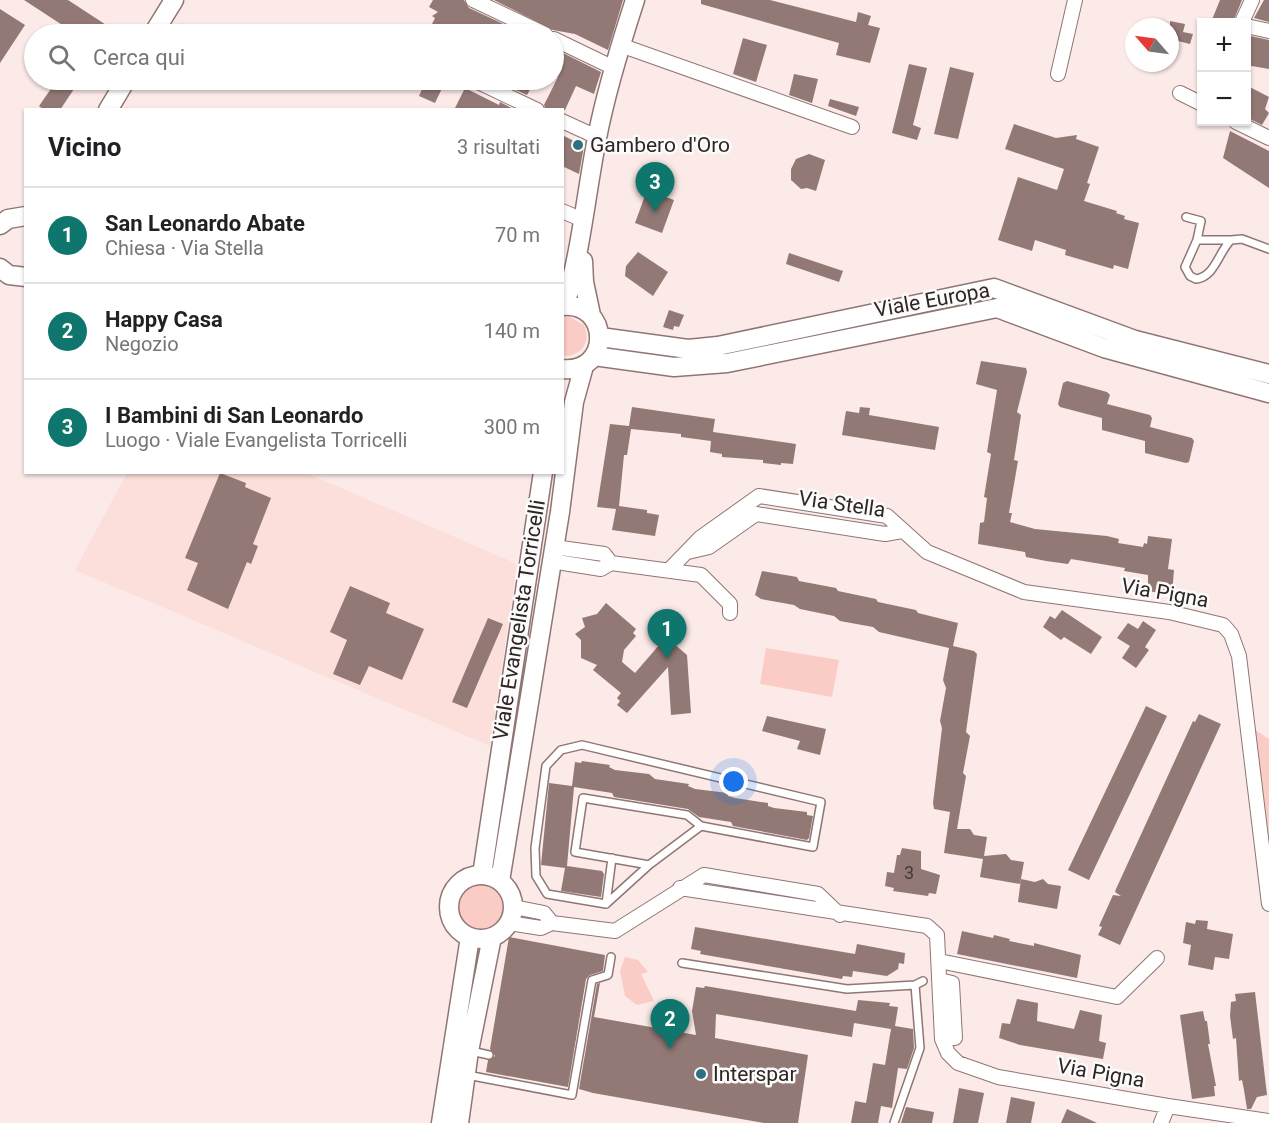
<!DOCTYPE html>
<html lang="it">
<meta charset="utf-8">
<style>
:root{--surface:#fff;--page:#f2f2f2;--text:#202124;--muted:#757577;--line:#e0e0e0;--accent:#0f766e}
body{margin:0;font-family:Roboto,sans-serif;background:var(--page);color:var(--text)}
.controls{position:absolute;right:18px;top:18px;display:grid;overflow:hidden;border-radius:0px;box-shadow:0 2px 4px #0004}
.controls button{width:54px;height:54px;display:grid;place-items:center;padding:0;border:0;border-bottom:2px solid var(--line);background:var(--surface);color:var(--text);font:30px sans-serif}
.compass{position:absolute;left:1125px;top:18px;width:54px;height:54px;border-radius:50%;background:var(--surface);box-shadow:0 2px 4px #0004;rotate:298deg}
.you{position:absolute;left:734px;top:782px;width:21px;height:21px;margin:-15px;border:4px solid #fff;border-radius:50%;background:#1a73e8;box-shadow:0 0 0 9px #1a73e833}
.badge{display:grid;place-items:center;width:39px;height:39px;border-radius:50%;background:var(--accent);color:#fff;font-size:20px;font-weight:700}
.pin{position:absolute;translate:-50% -50px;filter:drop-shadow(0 2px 3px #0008)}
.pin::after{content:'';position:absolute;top:32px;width:21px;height:18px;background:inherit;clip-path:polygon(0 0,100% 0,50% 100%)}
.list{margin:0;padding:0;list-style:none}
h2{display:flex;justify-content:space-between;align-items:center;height:78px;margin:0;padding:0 24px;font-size:26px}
h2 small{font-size:20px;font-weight:400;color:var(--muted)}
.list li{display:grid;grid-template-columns:39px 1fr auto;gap:18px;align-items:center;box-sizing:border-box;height:96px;padding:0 24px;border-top:2px solid var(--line)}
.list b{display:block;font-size:22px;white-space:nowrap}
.list p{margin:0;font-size:20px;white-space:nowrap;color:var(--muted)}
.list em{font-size:20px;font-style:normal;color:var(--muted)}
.icon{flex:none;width:33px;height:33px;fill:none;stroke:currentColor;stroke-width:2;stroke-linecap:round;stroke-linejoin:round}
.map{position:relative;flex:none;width:1269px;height:1123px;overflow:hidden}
.search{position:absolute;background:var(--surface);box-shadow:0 2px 4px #0004;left:24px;top:24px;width:540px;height:66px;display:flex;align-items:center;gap:15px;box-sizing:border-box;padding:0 21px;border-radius:33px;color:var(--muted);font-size:22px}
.panel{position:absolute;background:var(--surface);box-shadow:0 2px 4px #0004;left:24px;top:108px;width:540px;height:366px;border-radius:0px}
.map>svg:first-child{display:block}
.built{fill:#fcdeda}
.green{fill:#fbccc5}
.building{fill:#927975}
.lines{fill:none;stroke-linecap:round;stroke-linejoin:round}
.lane-casing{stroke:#907673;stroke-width:10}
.street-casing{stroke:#907673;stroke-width:16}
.secondary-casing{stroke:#907673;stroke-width:21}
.lane{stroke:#fff;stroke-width:7}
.street{stroke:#fff;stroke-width:14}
.secondary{stroke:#fff;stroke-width:18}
.poi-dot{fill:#2c7180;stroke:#fbfbfb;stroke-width:2}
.labels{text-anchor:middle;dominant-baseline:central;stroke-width:5;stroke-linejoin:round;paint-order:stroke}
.number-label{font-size:18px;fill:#483a38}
.poi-label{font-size:21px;fill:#2f2523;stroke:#fbfbfb;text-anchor:start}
.street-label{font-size:21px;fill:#2f2523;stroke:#fbfbfb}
</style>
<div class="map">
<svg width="1269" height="1123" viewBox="0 0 1269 1123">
<rect width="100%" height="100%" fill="#fbeae7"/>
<path class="built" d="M127,473H306L517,564L490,746L75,570Z"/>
<path class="green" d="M568,316L584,325C592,342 581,357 562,356L563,317Z
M766,648L839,660L832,697L760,684Z
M1248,725L1269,739V864Z
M455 908a25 25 0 1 1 50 0a25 25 0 1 1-50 0Z
M625,957L638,960L648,972L641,974L654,1001L637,1005L625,996L620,971Z"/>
<path class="building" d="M24,0H68L120,34H76Z
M433,0H464L469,8L525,34H470L453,27L450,34H427L435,18L432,16L438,12L429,7Z
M494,0H623L608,50L575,34L553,30Z
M701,0H770L856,22L858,12L871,16L868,25L880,28L870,63L836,55L839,43L701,4Z
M1220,0H1242L1233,22H1211Z
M1264,0H1269V22L1254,18Z
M0,9L25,25L0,63Z
M1170,21L1185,24L1183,32L1193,34L1190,44L1170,39Z
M1246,35L1269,40V69L1246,65Z
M743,38L767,45L756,82L733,74Z
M561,52L601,72L594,94L576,86L565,110H546L544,105L558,77L554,75V68Z
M909,64L927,68L913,125L921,128L917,140L892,133Z
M950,67L974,73L958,139L934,134Z
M794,74L818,79L812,103L789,95Z
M57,80H80L60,110H44L39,106Z
M426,80H446L435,103L419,96Z
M494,80H535L527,95Z
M1246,85L1269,97L1265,109L1269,113L1262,125L1246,117Z
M465,88L499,105L500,102L515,110H454Z
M830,99L859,107L856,116L828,106Z
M1014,124L1056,138L1077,135L1076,139L1099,147L1087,183L1090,184L1084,201L1117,211L1116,213L1125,216L1124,219L1139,223L1128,269L1114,265L1113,269L1065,255L1066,250L1035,240L1032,251L998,240L1018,177L1057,190L1064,169L1005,149Z
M1230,131L1269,151V188L1223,158Z
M562,135L584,146L579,174L562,166Z
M809,154L825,160L816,191L807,188L801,189L791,180V169L796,159Z
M647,190L674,200L662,233L635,223Z
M638,252L668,272L653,296L625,276L626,266Z
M789,253L843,271L839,282L786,264Z
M669,310L684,315L679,327L674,326L673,330L663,327Z
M981,361L1026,368L1027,372L1017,412L1021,415L1014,460L1018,461L1009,513H1012L1010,522L1035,529L1107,536L1119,539L1118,543L1143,547L1144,543L1147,544L1148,536L1172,539L1168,569L1174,570L1172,595L1148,591V575L1124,571L1125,568L1071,559L1068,564L1046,561L1026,557L1025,552L978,544L980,523L984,522L987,498L984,497L991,454L987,452L997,390L976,384Z
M1067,381L1107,392L1110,395L1107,404L1150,415L1152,418L1150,427L1192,438L1194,441L1189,462L1186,463L1145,453V441L1102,430V418L1060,407L1058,404L1063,383Z
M632,407L715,419L713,432L796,444L793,464L781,463V465L763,463V460L722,457V454L710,452L711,441L681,437V434L631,429L627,455H624L619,506L647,510V513L659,515L655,536L612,530L616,509L597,507L610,424L629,426Z
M860,407L870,408L869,415L939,427L935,450L842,435L846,411L859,413Z
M220,473L246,483L245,487L271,498L253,544L258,546L251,564L247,562L228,609L187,590L198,563L185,558Z
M762,571L797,577L799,581L836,588L838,591L876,599L878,602L916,610L918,613L958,623L953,646L974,651L977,654L966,732L970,736L963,773L966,776L957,829H970L974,835L987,837L984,856L1006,854L1011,860L1024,862L1020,884L980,877L983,859L944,853L950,812L934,809L933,803L942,728L940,721L946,688L943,680L949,648L879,632L873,627L840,621L834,616L800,609L794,605L761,599L755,595Z
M350,586L390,603L386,613L424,629L402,680L369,666L360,685L333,674L347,640L330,632Z
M606,603L636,629L633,633L636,636L624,650L622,662L635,673L666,637L687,655L691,713L671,715L668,667L627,713L617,705L620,701L617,698L621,693L593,670L597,665L581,658V640L575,634L585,627L582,618L597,614Z
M1062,610L1102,637L1091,654L1064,637L1061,640L1043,627L1050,616L1055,619Z
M488,618L503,624L467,708L452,702Z
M1143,621L1156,630L1145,647L1149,650L1136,668L1122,658L1130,646L1117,638L1128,623L1138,629Z
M1146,706L1167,716L1089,880L1068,870Z
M1199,714L1221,724L1120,945L1098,935L1102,927L1099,926L1113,895L1121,896L1115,892L1116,889L1193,721L1195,722Z
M767,716L826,729L820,755L797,749L800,741L762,731Z
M582,761L610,765L609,767L615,770L649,774L655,779L689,784L688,786L695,789L728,793V796L735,798L768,803V806L774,808L807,812V815L813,816L809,838L807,840L733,826L731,822L699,817L688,809L614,797L612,793L574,787L567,866L602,871L604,874L601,897L561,891L565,868L541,865L549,783L572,786L575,762L581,763Z
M902,848L921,851V869L940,875L936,894L929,893L928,896L893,891L894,888L885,886L887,872L894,873L897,855H900Z
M1021,879L1035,882L1043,879L1048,884L1061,886L1057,909L1018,902Z
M1196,920L1208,921L1207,929L1233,934L1229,959L1215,957L1213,970L1188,965L1191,945L1183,943L1186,922L1195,924Z
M695,927L855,954L857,944L905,953L904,964L899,963L898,969L887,976L853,971L852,977L843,976L842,979L700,954L701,951L691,949Z
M962,931L993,938L994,935L1010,939L1009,941L1034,946V943L1081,955L1077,978L957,954Z
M509,937L605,955L603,971L590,975L586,979L568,1087L486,1072L488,1060L495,1056L490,1049Z
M600,983L594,1017L696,1035L692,1011L696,987L704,988L705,986L856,1011L858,1000L890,1003L889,1006L898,1007L895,1026L913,1029L914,1048L907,1069L898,1068L892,1108L881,1106L878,1123H851L855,1101L866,1103L873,1063L885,1065L891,1029L854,1023L852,1037L716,1014L715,1038L808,1055L798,1123H764L593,1093L579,1089L597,984Z
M1255,992L1267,1095L1257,1097L1251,1109H1247L1244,1090L1242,1080L1239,1081L1236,1038L1233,1039L1230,1016L1231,1002L1236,1001L1235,994Z
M1017,999L1038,1003L1037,1021L1074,1029L1080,1010L1102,1015L1099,1041L1106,1043L1103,1059L1020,1045L999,1038L1002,1023L1010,1024Z
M1203,1011L1205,1021H1207L1210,1044H1208L1216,1086H1214L1215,1096L1192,1099L1180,1015Z
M959,1088L984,1093L978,1123H953Z
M1011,1097L1035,1102L1031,1123H1006Z
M906,1107L934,1112L932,1123H901Z
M1067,1109L1097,1123H1061Z"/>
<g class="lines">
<defs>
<path id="lane" d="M1186,217L1201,221L1197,240L1185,267L1190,276L1196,279C1215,277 1219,251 1231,240L1242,239L1269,249
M1197,240H1231
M606,904L547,894L536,876L535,848L546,766L561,750L582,745L821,802L813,847L701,826L687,815L583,798L575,852L649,865L701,826
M606,904L649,865
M606,904L612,858
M682,963L847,989L915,985L923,981
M471,1051L489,1055
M467,1075L572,1095L592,980L608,975L611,957
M894,1123L920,1048L915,985"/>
<path id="street" d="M473,0L545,34
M1242,22L1252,0
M1246,26L1269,31
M554,39L612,67
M620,45L852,127
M1058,74L1075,0
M474,80L537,110
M1180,93L1202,104
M562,121L597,137
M1236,122L1269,138
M562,211L583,220
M554,547L604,554L611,563L701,575L730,604V613
M688,552L709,547L756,514L885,534L902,531
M551,561L601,569L611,563
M669,570L700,538L759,496L887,516L927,552L1024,592L1169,612L1223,625L1231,634L1239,656L1269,904
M680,888L927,926L937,935L942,1039L948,1053L958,1063L998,1077L1168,1106L1269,1121
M514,907L544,913L552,923
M508,923L541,928L552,923L615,931L704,875L818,894L840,915
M939,961L1117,997L1157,958
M939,980L952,983L955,1038L942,1039
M1161,1123L1168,1106"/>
<path id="secondary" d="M153,34L174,0
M108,110L126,80
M0,225L8,219L26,216
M583,261L584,282L591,315
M0,268L9,275L26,277
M565,305C581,251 586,194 597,138C606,91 620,46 635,0
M562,306C611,301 612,374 562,369
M600,337L688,349L718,346L994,288L1135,340L1269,374
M594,356L674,367L727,363L997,308L1104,348L1269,393
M482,875L543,472
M449 907a32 32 0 1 1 64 0a32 32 0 1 1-64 0Z
M500,881L560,512L574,402L584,366
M441,1123L470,937
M459,1123L469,1051L492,937"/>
</defs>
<use href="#lane" class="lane-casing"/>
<use href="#street" class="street-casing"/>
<use href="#secondary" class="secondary-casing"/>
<use href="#lane" class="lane"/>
<use href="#street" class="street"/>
<use href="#secondary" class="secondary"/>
</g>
<g class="poi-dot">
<circle cx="578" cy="145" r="6"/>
<circle cx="701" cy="1074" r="6"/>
</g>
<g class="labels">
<g class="number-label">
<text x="909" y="872">3</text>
</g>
<g class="poi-label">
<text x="590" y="145">Gambero d'Oro</text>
<text x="713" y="1074">Interspar</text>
</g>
<g class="street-label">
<text transform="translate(932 300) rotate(-10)">Viale Europa</text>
<text transform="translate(842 504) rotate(8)">Via Stella</text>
<text transform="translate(1165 593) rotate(10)">Via Pigna</text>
<text transform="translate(519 620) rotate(-81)">Viale Evangelista Torricelli</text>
<text transform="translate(1101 1073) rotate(10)">Via Pigna</text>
</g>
</g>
</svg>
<div class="controls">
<button>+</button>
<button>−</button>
</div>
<svg class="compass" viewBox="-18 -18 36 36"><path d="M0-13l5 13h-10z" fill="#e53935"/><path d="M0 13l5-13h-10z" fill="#757577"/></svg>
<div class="you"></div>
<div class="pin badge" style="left:667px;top:659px">1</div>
<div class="pin badge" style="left:670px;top:1049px">2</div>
<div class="pin badge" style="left:655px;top:212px">3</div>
<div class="search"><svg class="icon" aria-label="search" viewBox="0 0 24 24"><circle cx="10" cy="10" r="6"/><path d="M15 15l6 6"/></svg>Cerca qui</div>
<section class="panel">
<h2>Vicino<small>3 risultati</small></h2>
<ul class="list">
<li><span class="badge">1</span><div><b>San Leonardo Abate</b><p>Chiesa · Via Stella</p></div><em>70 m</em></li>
<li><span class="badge">2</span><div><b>Happy Casa</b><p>Negozio</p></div><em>140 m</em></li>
<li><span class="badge">3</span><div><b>I Bambini di San Leonardo</b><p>Luogo · Viale Evangelista Torricelli</p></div><em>300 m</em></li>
</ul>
</section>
</div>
